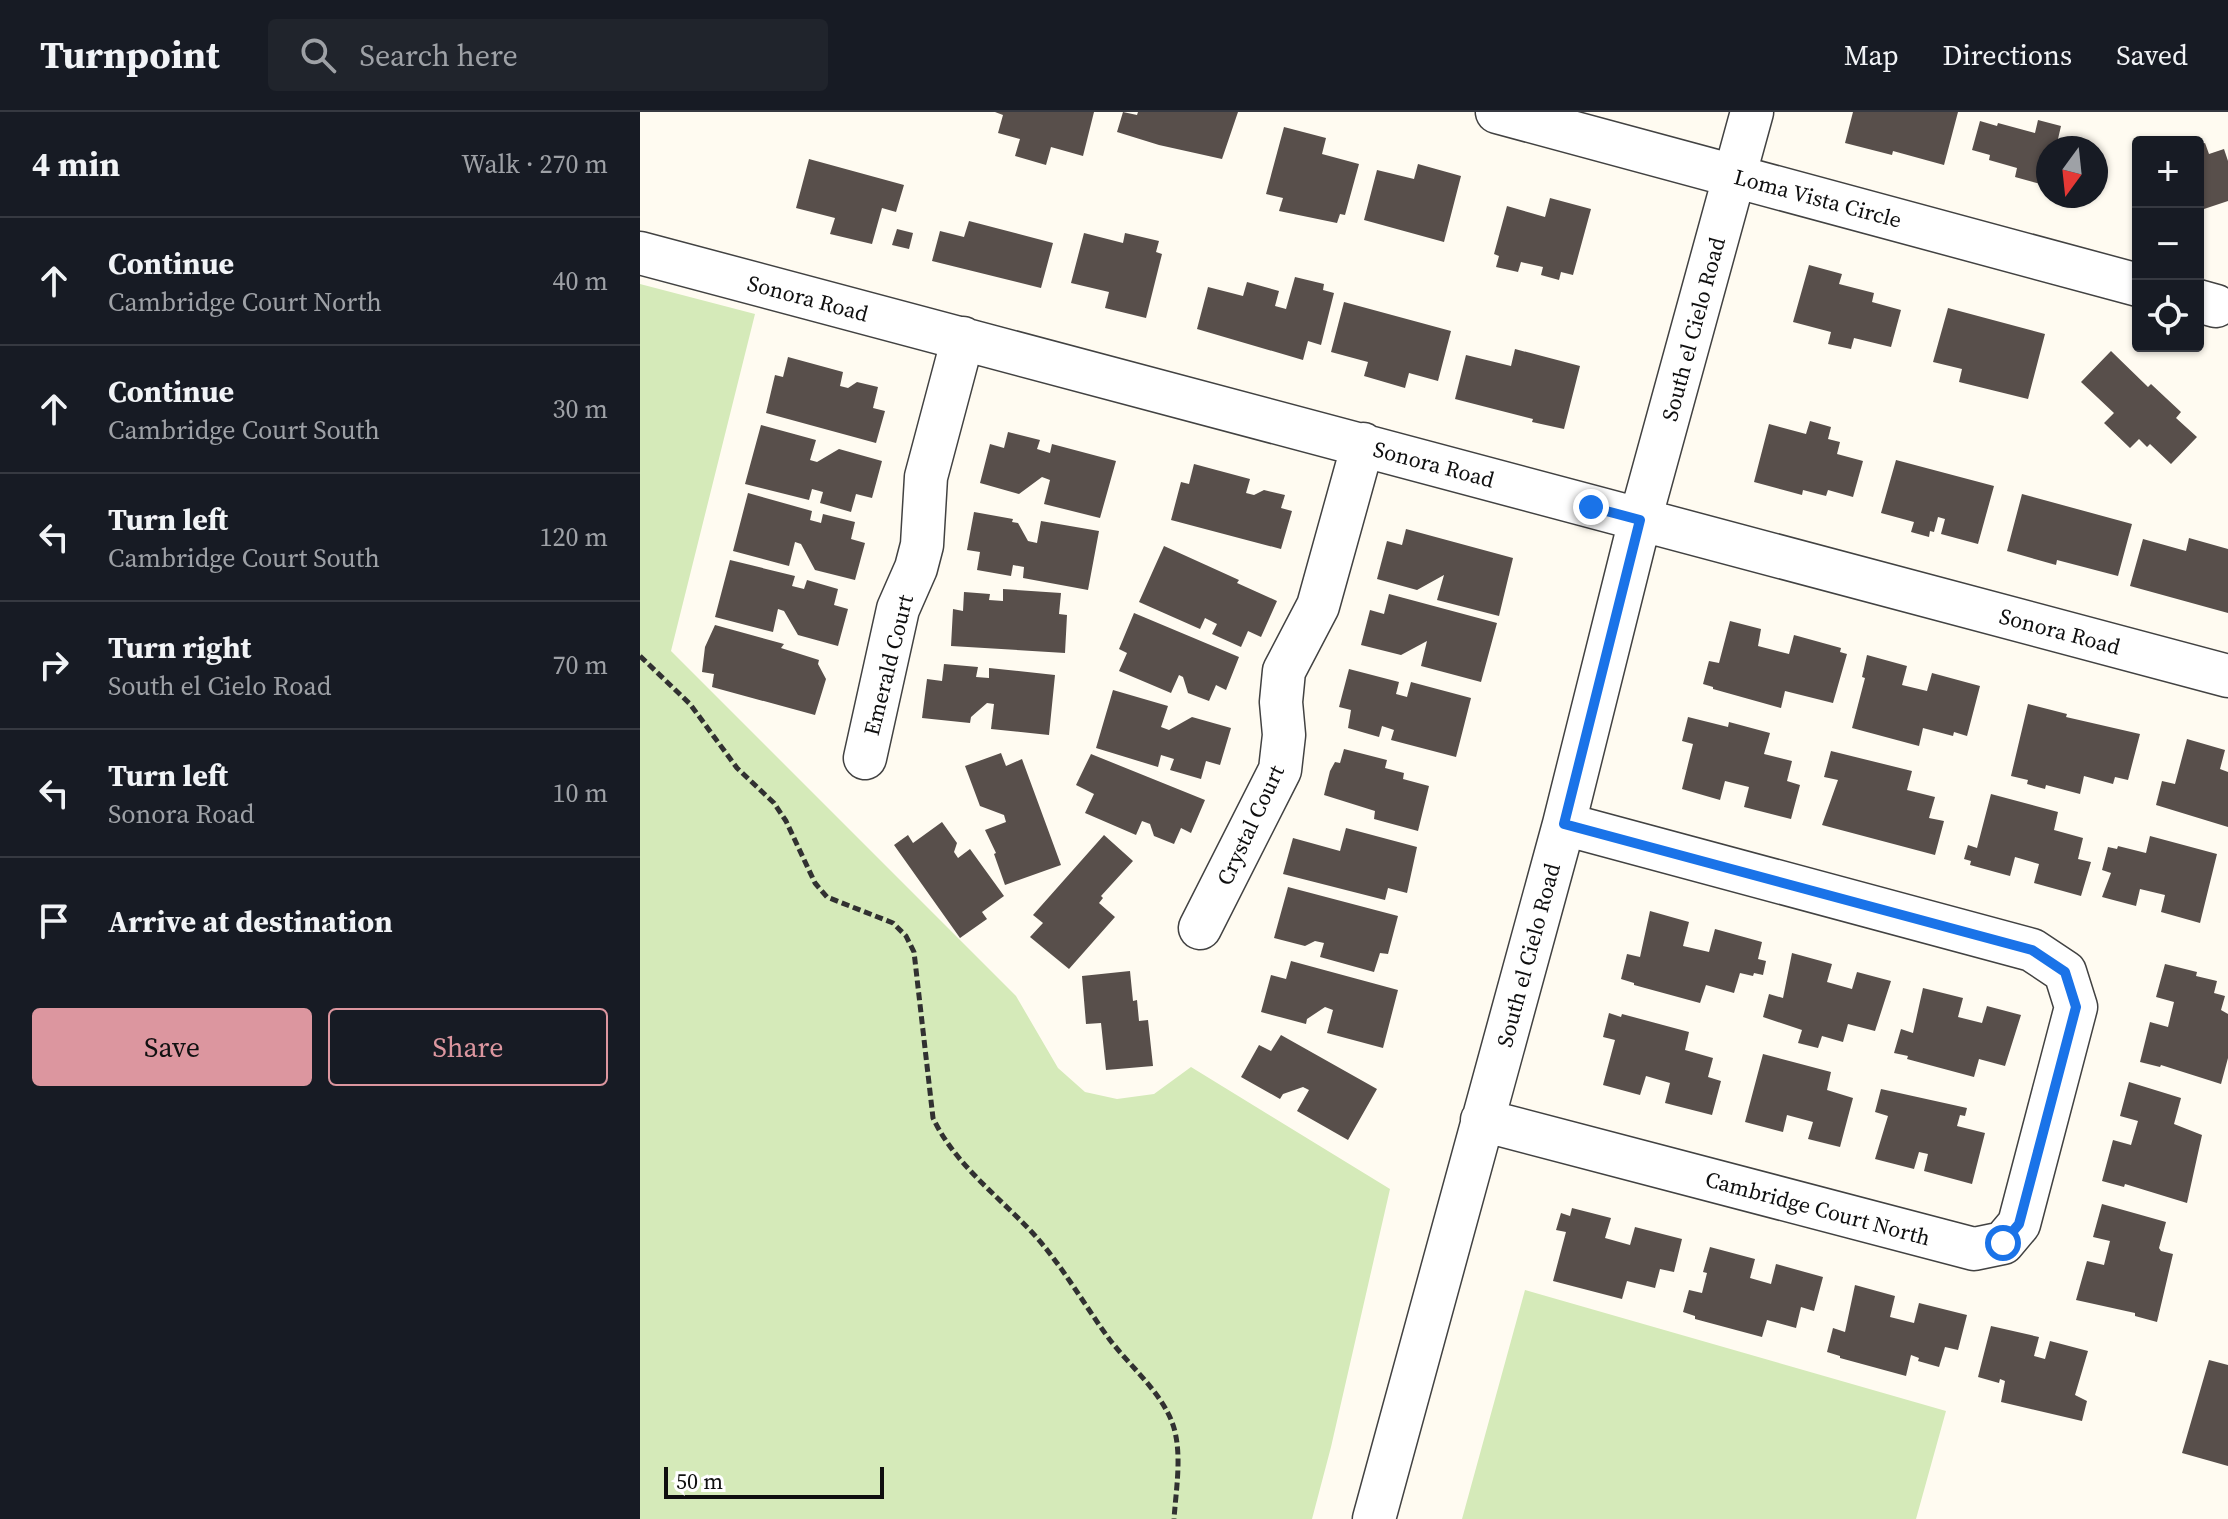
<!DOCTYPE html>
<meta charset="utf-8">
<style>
:root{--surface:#171b24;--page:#20242c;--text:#f1f3f6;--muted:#9ea1a6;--line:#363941;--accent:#dc969f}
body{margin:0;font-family:"Source Serif 4",serif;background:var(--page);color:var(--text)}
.controls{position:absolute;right:24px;top:24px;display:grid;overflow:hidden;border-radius:8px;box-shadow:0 2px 6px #0004}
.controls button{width:72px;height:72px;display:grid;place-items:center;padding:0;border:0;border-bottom:2px solid var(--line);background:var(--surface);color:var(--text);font:40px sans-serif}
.compass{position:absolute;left:1396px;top:24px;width:72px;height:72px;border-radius:50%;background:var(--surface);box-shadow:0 2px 6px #0004;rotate:195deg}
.scale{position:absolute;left:24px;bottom:20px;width:220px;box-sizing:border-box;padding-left:8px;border:4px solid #0f0f0f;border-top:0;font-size:22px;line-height:28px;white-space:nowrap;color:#0f0f0f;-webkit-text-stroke:6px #fff;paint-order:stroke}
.stop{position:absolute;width:24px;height:24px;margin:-18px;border:6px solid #1a73e8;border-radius:50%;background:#fff}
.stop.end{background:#1a73e8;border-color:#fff;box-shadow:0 2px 8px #0008}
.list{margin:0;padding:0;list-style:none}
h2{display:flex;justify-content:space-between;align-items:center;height:104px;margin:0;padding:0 32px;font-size:34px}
h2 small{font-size:26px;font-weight:400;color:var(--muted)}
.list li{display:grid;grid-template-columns:52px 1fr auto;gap:24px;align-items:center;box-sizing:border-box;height:128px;padding:0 32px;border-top:2px solid var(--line)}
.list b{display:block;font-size:30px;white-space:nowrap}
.list p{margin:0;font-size:26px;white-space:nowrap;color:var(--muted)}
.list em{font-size:26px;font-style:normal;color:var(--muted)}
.actions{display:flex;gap:16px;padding:24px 32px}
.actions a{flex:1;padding:18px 0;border:2px solid var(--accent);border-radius:8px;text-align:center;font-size:28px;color:var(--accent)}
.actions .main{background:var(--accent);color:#111}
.icon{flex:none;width:44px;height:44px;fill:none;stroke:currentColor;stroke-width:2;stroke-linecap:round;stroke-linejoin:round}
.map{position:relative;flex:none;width:1588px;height:1407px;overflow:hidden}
header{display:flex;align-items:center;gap:48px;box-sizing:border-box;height:112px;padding:0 40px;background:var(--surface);border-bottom:2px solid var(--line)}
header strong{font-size:38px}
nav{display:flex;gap:44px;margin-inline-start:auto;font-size:28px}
.search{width:560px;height:72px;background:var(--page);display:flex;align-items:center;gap:20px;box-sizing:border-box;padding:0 28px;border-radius:8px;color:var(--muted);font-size:30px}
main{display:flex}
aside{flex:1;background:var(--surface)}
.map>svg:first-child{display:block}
.green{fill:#d5eab9}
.building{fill:#584f4b}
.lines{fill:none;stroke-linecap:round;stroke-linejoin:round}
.minor-casing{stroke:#424242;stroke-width:45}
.path{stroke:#313131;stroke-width:5;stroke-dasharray:8 4;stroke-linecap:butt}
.minor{stroke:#fff;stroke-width:42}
.route{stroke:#1a73e8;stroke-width:10}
.labels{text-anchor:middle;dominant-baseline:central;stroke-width:8;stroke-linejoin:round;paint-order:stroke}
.street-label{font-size:22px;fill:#0f0f0f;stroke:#fff}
</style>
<header>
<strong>Turnpoint</strong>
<div class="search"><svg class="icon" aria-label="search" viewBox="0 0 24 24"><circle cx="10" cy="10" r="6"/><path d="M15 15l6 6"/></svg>Search here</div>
<nav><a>Map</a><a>Directions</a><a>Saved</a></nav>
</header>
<main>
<aside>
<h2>4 min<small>Walk · 270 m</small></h2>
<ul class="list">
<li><svg class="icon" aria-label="ahead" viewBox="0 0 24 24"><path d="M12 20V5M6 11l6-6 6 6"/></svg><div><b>Continue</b><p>Cambridge Court North</p></div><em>40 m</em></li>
<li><svg class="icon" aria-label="ahead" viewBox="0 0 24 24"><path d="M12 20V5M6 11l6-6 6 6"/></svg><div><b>Continue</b><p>Cambridge Court South</p></div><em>30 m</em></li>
<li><svg class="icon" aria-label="left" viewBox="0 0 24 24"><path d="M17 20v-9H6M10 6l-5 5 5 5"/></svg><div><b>Turn left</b><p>Cambridge Court South</p></div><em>120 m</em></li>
<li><svg class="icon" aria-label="right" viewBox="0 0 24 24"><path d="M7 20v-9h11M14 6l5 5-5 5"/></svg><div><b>Turn right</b><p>South el Cielo Road</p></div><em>70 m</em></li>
<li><svg class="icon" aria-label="left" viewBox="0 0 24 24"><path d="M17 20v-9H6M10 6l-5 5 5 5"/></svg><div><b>Turn left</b><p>Sonora Road</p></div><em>10 m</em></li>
<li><svg class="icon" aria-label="arrive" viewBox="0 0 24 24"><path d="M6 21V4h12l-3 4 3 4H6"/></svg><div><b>Arrive at destination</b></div></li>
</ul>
<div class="actions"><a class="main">Save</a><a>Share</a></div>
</aside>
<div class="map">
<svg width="1588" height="1407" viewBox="0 0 1588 1407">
<rect width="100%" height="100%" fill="#fffbf1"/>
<path class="green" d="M0,172L115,202L31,539L376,884L418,956L445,980L477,987L514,982L551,955L750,1077L691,1335L672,1407H0Z
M885,1178L1306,1299L1276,1407H822Z"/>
<path class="building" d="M355,0H454L443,44L411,35L406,53L375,44L380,27L358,21L363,3Z
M483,0L497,3L498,0H598L582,47L519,33L477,20Z
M1213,0H1318L1304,53L1253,39L1252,43L1205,31Z
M1398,8L1421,14L1418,27L1448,35L1408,36V74L1375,65L1377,56L1349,48L1350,43L1332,38L1340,9L1357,14L1358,11L1395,21Z
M644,15L686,26L682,42L719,52L705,103L700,102L697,111L639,99L643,86L626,82Z
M1565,31L1569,42L1584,37L1588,49V89L1558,99V33Z
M169,47L264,73L256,100L242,96L232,132L190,122L195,106L156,96Z
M778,52L821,64L804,130L724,108L737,58L774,67Z
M1411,84H1444L1442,93Z
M910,86L951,97L933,163L921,160L919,168L901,163L903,155L881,150L878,160L856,155L859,144L854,142L867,94L905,105Z
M329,109L413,131L401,176L292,149L300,119L324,125Z
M257,117L273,121L269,137L252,133Z
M444,121L483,131L485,121L519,129L516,140L522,142L506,206L465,196L469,180L431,171Z
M1169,153L1202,162L1199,172L1234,181L1232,190L1261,198L1251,235L1214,226L1211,237L1188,232L1191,220L1153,210Z
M655,165L684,172L683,178L694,181L681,233L668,229L663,248L557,217L568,175L603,184L607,170L639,179L635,194L646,197Z
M704,190L811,219L798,269L769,261L765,276L724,264L728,250L691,240Z
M1308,196L1405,222L1388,287L1319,270L1322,257L1293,250Z
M875,237L940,254L924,317L892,310L893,307L815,287L826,243L871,254Z
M1471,239L1508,275L1511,272L1541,300L1536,306L1557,325L1531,352L1510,332L1507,335L1499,327L1490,336L1464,311L1474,301L1441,270Z
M148,245L203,260L200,274L208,276L217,270L238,275L233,296L245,299L236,331L126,301L135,263L143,265Z
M1170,309L1191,315L1188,327L1200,330L1197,342L1223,349L1213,385L1188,378L1186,384L1163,378L1162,383L1114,370L1129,312L1166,322Z
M121,313L176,328L170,348L177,350L199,337L242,349L232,386L216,382L211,400L180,391L183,380L172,377L169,388L105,372Z
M368,320L400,328L397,337L410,341L412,332L476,349L460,406L404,392L410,368L402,365L379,382L340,371L350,332L364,336Z
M1256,348L1354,374L1338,432L1301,422L1305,407L1298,405L1294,420L1290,419L1289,425L1271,420L1274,410L1241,401Z
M554,352L610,367L606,381L614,383L624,378L645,383L641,396L652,399L641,437L531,408L541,370L549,372Z
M108,381L172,399L170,408L181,411L183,402L215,410L211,427L225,431L215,468L175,458L161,432L155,430L149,454L93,439Z
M1382,382L1492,412L1478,464L1417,448L1416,453L1367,439Z
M334,400L373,407L372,410L378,411L388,429L397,431L401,409L459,419L448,478L383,466L384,455L373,453L371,464L337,458L340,440L327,438Z
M766,417L873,446L859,504L797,488L804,463L777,478L737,467L747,429L762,433Z
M1549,426L1588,437V501L1490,474L1503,427L1546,439Z
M524,434L599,468L597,471L637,489L621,525L608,519L601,535L572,522L577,512L565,506L560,517L499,490Z
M90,448L155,464L152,474L164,477L167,468L198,477L194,493L208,497L198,534L158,523L144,499L138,497L133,520L75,505Z
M363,477L421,481L419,502L427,503L425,541L311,534L313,497L323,499L324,480L350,482L349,488L363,489Z
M749,482L857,511L841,570L781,554L787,529L761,543L721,533L730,498L744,502Z
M494,501L599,545L586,578L576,573L569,589L548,581L543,565L539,563L531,581L479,559L487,541L479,537Z
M1090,509L1121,517L1118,534L1149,542L1154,523L1201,536L1200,540L1207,542L1193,591L1145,579L1141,596L1073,577V575L1063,572L1069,549L1079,551Z
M75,513L144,532L141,536L179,548L178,552L186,567L175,603L72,575L74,562L62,560L65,535Z
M1227,543L1267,554L1262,573L1287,579L1292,561L1340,574L1327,624L1314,620L1313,624L1283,616L1279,634L1212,616L1225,566L1222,565Z
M304,552L338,555L336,565L349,566V556L415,563L409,623L351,617L354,592L347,591L331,605L330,611L282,606L287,567L302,569Z
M709,557L759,570L756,582L767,585L771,570L831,586L816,645L751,628L754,618L742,614L739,625L708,616L711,598L699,595Z
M473,578L528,594L521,615L529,618L552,605L591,616L580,653L566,649L561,667L530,658L534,647L521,643L518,655L456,636Z
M1388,592L1427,602L1426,605L1500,622L1488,668L1475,665L1473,672L1444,664L1440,682L1406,673L1405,677L1387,672L1388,668L1371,664Z
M1048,605L1088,615L1089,610L1130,621L1124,642L1152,649L1147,669L1160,673L1151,707L1104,695L1109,675L1085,669L1080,688L1042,677L1053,632L1042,629Z
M1547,627L1585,638L1580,657L1588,660V715L1516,693L1522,669L1535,672Z
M704,637L747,648L745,656L764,661L763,667L789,674L778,719L734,707L735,699L684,683L690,659L695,650L700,651Z
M1191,639L1272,659L1267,678L1295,685L1289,706L1304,709L1295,743L1182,713L1198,668L1184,665Z
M361,641L366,654L382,647L421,753L365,773L354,742L356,741L345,718L366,710L364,703L340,694L325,654Z
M451,642L565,688L551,721L541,716L534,732L514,724L510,712L502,709L496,723L445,701L454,682L436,673Z
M1351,682L1418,700L1414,718L1443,726L1438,747L1451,750L1441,784L1394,771L1399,752L1375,745L1370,764L1330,753L1331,749L1324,747L1328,733L1337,736Z
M302,710L317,731L314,740L318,746L330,737L364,784L342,800L347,807L320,826L254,733L268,723L273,731Z
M706,716L777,735L767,781L748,776L745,788L643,762L653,726L700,739Z
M464,723L493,749L461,784L463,786L459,791L475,805L429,857L390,825L403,811L393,803Z
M1510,724L1577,742L1560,811L1521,800L1525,783L1500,777L1496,794L1462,785L1471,761L1462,758L1468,735L1477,737L1478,734L1506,741Z
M648,775L758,804L748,842L740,841L734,860L680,845L684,831L675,829L665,834L634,826Z
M1010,799L1049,810L1043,834L1069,840L1075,817L1122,830L1118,847L1126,849L1123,863L1114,861L1113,864L1100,861L1094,881L1066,873L1060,891L994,873V871L981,867L987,842L1000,845Z
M1152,841L1192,852L1187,870L1212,877L1217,860L1251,869L1235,919L1208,912L1203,930L1182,924L1178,936L1158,931L1162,918L1123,905L1129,882L1143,886Z
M651,849L758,878L743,936L687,921L693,898L685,895L667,907L666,912L621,900L631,863L646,867Z
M1525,852L1557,860L1556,864L1577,869L1574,881L1585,884L1581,898L1588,902V946L1581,972L1521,953L1520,955L1500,950L1510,910L1528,915L1534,890L1516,885Z
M490,859L493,889L497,888L499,909L508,908L513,954L466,958L461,911L446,912L442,864Z
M1283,876L1323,886L1318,905L1342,911L1347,894L1381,903L1365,954L1339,947L1334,965L1267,947L1268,944L1254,941L1261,917L1273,921Z
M969,901L981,905L982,902L1049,920L1045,938L1073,946L1068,965L1081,969L1072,1003L1025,991L1030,971L1006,964L1000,983L963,973L975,928L963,925Z
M641,923L737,977L708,1028L657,999L669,978L663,975L643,982L640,987L601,965L619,933L631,939Z
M1123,942L1191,960L1187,978L1213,986L1200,1035L1168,1027L1173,1010L1147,1003L1143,1020L1105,1010Z
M1489,970L1541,986L1534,1012L1562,1023L1547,1091L1485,1072L1484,1075L1462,1069L1473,1028L1491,1033L1498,1009L1480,1004Z
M1241,977L1327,996L1325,1004L1320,1003L1317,1014L1345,1021L1332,1072L1284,1059L1288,1042L1279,1040L1274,1057L1235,1047L1248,1004L1235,1000Z
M1462,1092L1526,1110L1519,1136L1521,1139L1533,1142L1517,1210L1495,1204V1201L1436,1188L1447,1149L1464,1153L1470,1129L1453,1125Z
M932,1096L971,1106L965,1126L990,1133L995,1115L1042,1127L1034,1160L1020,1157L1015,1176L987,1169L982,1187L913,1169L926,1120L916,1118L921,1101L930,1104Z
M1070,1135L1115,1147L1110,1166L1131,1172L1136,1152L1183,1165L1174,1199L1161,1195L1156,1216L1127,1208L1122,1225L1055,1207V1204L1043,1200L1049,1178L1062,1181L1067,1161L1063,1160Z
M1215,1173L1255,1184L1250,1205L1274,1211L1279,1191L1327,1203L1318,1238L1305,1235L1299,1255L1278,1249L1279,1246L1271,1243L1266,1264L1200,1246V1244L1187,1240L1193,1216L1205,1220Z
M1351,1214L1399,1225L1394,1244L1405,1247L1410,1229L1448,1239L1435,1283L1447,1289L1442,1309L1361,1290L1365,1269L1360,1267L1359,1271L1338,1265Z
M1569,1248L1588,1253V1354L1542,1341Z"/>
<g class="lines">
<defs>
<path id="minor" d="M857,0L1498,173
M0,141L1588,564
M1558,189L1576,194
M225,646L258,497L276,456L282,433L286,365L323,226
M560,816L640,658L644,623L641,590L644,559L678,494L723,332
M842,1008L1334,1137L1363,1131L1379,1112L1436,895L1425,860L1392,838L924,712
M734,1407L924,712L1000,408L1112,0"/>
</defs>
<use href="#minor" class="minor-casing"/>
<path class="path" d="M0,544L50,592L97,656L134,691L146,709L175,771L187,785L253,811L266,824L274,840L293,1006C313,1049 354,1081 387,1115C420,1149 442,1190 470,1228C490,1254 520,1279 532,1310C543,1339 536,1377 534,1407"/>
<use href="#minor" class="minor"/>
</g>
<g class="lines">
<path class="route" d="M951,395L1000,408L924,712L1392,838L1425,860L1436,895L1379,1112L1363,1131"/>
</g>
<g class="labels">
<g class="street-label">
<text transform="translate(1178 86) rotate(15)">Loma Vista Circle</text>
<text transform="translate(168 186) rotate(15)">Sonora Road</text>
<text transform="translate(1053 217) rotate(-75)">South el Cielo Road</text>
<text transform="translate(794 352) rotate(15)">Sonora Road</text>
<text transform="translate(1420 519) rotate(15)">Sonora Road</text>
<text transform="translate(248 553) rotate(-76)">Emerald Court</text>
<text transform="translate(610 713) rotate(-65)">Crystal Court</text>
<text transform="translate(888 843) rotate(-75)">South el Cielo Road</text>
<text transform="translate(1178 1096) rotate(15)">Cambridge Court North</text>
</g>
</g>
</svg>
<div class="controls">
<button>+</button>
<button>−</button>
<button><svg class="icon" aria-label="locate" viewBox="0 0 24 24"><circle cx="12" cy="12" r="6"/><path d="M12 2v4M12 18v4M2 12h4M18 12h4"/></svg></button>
</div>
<svg class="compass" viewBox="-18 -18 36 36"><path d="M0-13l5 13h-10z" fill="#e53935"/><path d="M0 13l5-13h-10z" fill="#9ea1a6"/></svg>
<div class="scale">50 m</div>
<div class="stop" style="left:1363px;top:1131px"></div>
<div class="stop end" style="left:951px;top:395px"></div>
</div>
</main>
